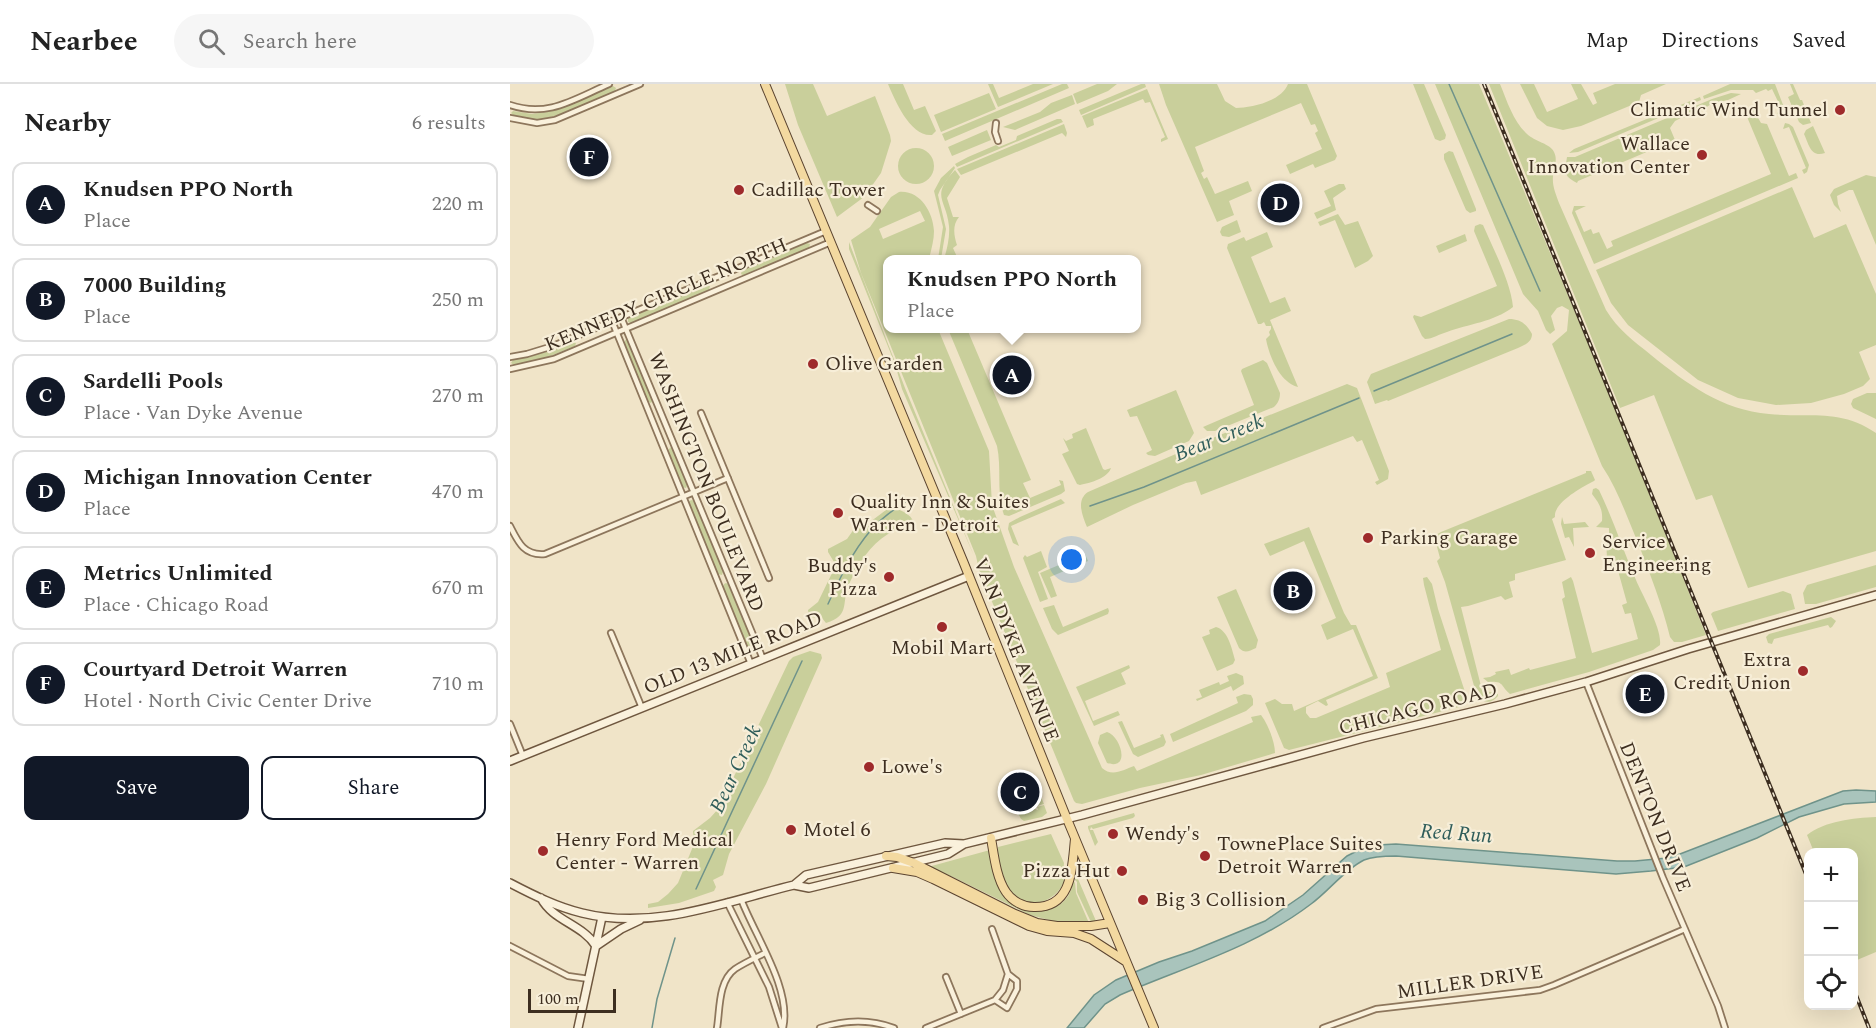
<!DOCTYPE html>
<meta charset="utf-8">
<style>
:root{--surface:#fff;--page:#f6f6f6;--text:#222;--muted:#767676;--line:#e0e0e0;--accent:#111827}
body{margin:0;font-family:Spectral,serif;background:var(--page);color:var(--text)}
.controls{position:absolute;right:18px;bottom:18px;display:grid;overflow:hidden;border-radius:12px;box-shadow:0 6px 24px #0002}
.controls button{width:54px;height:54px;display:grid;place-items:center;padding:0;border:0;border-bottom:2px solid var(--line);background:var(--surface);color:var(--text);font:30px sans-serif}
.scale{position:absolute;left:18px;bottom:15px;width:88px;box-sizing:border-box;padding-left:6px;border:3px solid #3d2e20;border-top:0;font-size:16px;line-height:21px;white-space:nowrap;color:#3d2e20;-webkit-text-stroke:4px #f7eed8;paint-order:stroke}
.you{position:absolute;left:562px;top:476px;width:21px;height:21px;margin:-15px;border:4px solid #fff;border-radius:50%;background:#1a73e8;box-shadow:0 0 0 9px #1a73e833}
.badge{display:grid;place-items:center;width:39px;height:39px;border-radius:50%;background:var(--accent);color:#fff;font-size:20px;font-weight:700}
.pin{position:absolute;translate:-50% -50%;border:3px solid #fff;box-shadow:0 2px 6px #0006}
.popup{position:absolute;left:373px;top:171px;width:258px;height:78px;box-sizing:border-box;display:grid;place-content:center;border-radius:12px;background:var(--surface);filter:drop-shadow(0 2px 4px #0005);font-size:20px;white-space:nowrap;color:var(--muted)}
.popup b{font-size:22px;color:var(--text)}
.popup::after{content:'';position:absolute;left:50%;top:100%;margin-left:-12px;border:12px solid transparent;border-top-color:var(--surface)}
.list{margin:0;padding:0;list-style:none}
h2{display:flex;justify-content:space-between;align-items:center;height:78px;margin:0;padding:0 24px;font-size:26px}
h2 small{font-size:20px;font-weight:400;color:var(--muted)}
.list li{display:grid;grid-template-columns:39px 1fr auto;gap:18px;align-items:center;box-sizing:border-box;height:84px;margin:0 12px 12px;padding:0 12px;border:2px solid var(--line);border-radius:12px}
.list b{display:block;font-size:22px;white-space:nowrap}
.list p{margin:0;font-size:20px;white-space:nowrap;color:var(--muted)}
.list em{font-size:20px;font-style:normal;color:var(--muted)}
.actions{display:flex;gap:12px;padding:18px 24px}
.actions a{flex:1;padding:14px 0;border:2px solid var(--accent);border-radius:12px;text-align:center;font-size:21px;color:var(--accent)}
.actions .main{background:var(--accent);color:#fff}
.icon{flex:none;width:33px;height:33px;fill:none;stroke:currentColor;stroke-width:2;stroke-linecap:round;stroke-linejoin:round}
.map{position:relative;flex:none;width:1366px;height:944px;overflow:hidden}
header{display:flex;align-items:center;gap:36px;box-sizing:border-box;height:84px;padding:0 30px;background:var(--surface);border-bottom:2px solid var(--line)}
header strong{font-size:28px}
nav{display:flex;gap:33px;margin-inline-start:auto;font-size:21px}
.search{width:420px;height:54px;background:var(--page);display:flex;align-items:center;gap:15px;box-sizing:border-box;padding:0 21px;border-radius:33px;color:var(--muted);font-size:22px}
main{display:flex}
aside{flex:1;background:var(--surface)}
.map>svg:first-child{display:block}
.green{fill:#c9cf9b;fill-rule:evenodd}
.water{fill:#a9c4bc;stroke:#6f938a;stroke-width:1.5}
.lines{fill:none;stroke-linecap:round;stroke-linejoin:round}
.stream{stroke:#6f938a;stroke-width:1.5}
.street-casing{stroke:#8d765c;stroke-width:8}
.secondary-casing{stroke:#6f573f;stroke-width:10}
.primary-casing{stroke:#5b4430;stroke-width:10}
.street{stroke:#faf1dc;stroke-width:4.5}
.secondary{stroke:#faf1dc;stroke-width:7}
.primary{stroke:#f3d9a0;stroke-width:8}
.rail-casing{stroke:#3d2e20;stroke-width:4}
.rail{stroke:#f7eed8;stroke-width:1.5;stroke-dasharray:4.5;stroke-linecap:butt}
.poi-dot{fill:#9e2a2b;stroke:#f7eed8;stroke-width:2}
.labels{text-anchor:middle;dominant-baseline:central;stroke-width:4.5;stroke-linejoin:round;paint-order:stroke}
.poi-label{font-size:20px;fill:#3d2e20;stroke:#f7eed8;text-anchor:start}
.street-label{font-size:20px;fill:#3d2e20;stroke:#f7eed8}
.water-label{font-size:21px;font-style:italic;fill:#2f5d5a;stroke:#f7eed8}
</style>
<header>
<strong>Nearbee</strong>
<div class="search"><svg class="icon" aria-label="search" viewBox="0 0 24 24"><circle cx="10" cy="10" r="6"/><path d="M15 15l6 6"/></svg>Search here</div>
<nav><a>Map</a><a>Directions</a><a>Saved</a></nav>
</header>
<main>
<aside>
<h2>Nearby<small>6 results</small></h2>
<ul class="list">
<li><span class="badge">A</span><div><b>Knudsen PPO North</b><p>Place</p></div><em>220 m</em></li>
<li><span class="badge">B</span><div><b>7000 Building</b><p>Place</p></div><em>250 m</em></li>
<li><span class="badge">C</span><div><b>Sardelli Pools</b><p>Place · Van Dyke Avenue</p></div><em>270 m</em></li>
<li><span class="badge">D</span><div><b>Michigan Innovation Center</b><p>Place</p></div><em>470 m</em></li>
<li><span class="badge">E</span><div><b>Metrics Unlimited</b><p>Place · Chicago Road</p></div><em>670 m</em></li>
<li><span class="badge">F</span><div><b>Courtyard Detroit Warren</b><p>Hotel · North Civic Center Drive</p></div><em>710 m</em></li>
</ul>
<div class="actions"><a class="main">Save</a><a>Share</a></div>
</aside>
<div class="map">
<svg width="1366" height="944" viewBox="0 0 1366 944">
<rect width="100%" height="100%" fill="#f0e4c8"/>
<path class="green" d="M275,0H303L317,32L365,12L380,51L381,57L371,89L354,113L327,133L288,41Z
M378,0H393L404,26L415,22L426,47L422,51C400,53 385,16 378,0Z
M478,0H483L489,14L523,0H543L488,23Z
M552,0H557L559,4L435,57L432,50Z
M587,0H607L598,7L567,20L563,10Z
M631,0H635L636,3L571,31L569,26Z
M649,0H707L715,17L726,24C740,24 771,18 778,0H797L827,72L825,76L805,84L803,80L780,90L776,81L812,65L805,49L808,47L805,40L801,41L791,19L685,63L694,87L691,89L694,95L697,93L705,110L738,97L742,107L719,117L724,131L707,138L656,21Z
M903,0H914L936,51L935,55L930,57L925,55Z
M925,0H969L1086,278L1196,551L1172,558H1164L1160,553C1152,520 1140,490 1128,459C1117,433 1108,406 1092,382L1042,260L1057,247L1059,226L1052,222L1047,224L1041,232L1045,246L1040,250L1036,246L1028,227L1013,210Z
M979,0H990C997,17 1003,37 1017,50C1024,57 1041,60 1044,68C1048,76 1044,84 1043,92C1042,102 1046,110 1049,119L1096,226C1108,246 1124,257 1141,271C1177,300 1212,326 1259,330C1299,334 1330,324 1366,349V467L1238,504L1202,411L1186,416L1144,311L1110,324Z
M1010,0H1024L1037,28L1068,15L1061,0H1071L1083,21L1087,19L1083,9L1105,0H1156L1131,11L1129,18L1071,42L1053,46L1037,42L1027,34Z
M1220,0H1265L1275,26L1272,31L1269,32L1267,29L1272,26L1262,5L1258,7L1256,5L1246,9L1243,6H1221L1194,15L1193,12Z
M1280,0H1283L1290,16H1292L1301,39L1293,41L1289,38L1278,13L1284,10Z
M103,2L106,4L105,7C83,17 21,50 1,29L3,27L22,30L37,28Z
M637,5L658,55L651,58V55L655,53L640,18L635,19L633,15L583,35L584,41L577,44L572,32Z
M479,9L486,25L431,48L424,31Z
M1221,9L1231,10L1218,16L1203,19L1182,32L1171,34L1165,37L1160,44L1165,56L1068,97L1067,99C1052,91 1055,87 1057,73H1065L1202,15Z
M562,11L565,20L505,46L493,43L530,28L541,19Z
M1190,13L1191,16L1068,68L1059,69L1064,65Z
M1243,25L1251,39L1257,40L1279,92L1286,89L1288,94L1084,180L1062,129L1064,122H1076L1065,127L1074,148L1081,145L1083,150L1089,148L1097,165L1103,162L1101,157L1261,90L1235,28Z
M547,35H551L553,38L447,83L445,80L458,73L486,61L489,63L506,56L507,52Z
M1275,39L1279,40L1283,43L1299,81L1297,88L1294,90L1292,86L1296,84L1279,43L1273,45Z
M554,40L557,49L556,53L552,49L451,91L447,85Z
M1303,42L1315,69C1301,74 1299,61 1294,50L1296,46Z
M477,46L481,56L442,72L438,63Z
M388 82a18 18 0 1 1 36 0a18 18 0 1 1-36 0Z
M939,67L943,68L966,125V127L960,129L956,126L934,75V70Z
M444,82L445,84L430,106L428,111L436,145L431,175H428L433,143L424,107L431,94Z
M445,86L450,93L437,114L443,133H449C442,141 444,152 447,161L443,164L448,175H434C437,165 440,153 439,142C436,114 420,113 445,86Z
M1356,91L1366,93V161L1343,106H1339L1327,112L1328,120L1331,128L1324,121L1320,111L1324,105Z
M829,100H834L836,105L823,114L826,126L807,135L804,129L821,122L814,107Z
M1282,103L1304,154L1336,140L1366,210V261L1349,268L1360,295L1353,302L1334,310L1301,319L1266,321L1228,314L1188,296L1118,241L1101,219L1086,186Z
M389,108C410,106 423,128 424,147C424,157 421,166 419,175L378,176V244L428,245L479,367L482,421L504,483L592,684C602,693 613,686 624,682L627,687L743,638L741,633L751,631C758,640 765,658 765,669L691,691L630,704L572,720L566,719L564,717L469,486L466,472L351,189L341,156L360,143L381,113ZM410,127L415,137L373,155L369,145Z
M828,130L835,141L848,137L863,172L858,177L845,184L825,136L810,142L808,138Z
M727,136L731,148L719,153L712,152L710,148L712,143Z
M970,140L973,141C983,164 1001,199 1003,223C984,238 958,240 937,248C929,250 923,255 915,255L912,252L903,233L904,231L911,233L987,202L964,147L965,142Z
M757,148L763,163L741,173L760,219L775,213L781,227L760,236L788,303C770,299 759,272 756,255L760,251L759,248L761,245V242H756L754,238L751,240H748L717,164L718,160L734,153L736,157Z
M955,150L957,157L929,169L926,162Z
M339,158L395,304L464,472L392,305L385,280L339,165Z
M297,159L300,160L299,164L234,192L231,190L232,186Z
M197,201L200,202L199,206L121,239L118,238V234Z
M999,235C1010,235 1017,240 1022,250C1022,258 1015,261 1008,264L878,317L877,316L865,320L857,298L861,290Z
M438,245H457L521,396L513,399L520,414L551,401L549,396L553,397L555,407L551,410L499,432L494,431C486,408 492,386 487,362Z
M116,255L119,257L143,316L141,319L137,317L114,259Z
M63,257L66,259L65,262L38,273L4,281L1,279L3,276L36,268Z
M753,276L757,279L770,309C770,315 768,319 764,323L705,347H697L693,343L744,321L731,287L732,285Z
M837,300L847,304L879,387L878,395L867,401L865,398L869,396L852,356L847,358L843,352L691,411L686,397L676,399L623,421L577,443C572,431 566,416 578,408L705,353Z
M666,306L684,349L679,357L645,372L638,371L636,369L642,366L627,332L620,333L617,326Z
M1357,309H1366V335L1343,324L1341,320L1343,315Z
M576,344L593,385L595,386L601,384C598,394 580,399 570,401L567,400L552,370L559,367L553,354L556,357L563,354L562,350Z
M161,363L163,365L178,400L176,404L172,403L157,367Z
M1076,387H1081L1085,396L1084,397C1072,403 1043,419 1045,433L1042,435L1056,476L1005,490V496L999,498L1003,513L995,516L991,512L958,522L951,523L972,606L988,610V612C981,621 971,619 966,609L935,498L927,477L930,474L924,452L931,448L1076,389Z
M1086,404L1089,406C1103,435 1113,466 1126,496C1133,513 1152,544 1150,561L1143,566L1079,588L1000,610C990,602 995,597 978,598L973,594L980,593L986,590L985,588L999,585L1001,591L1019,584L1020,586L1066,574L1052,515L1055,513L1052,498L1061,493L1063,497L1082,569L1128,555L1121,529L1115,530L1112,521L1117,519L1107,483L1102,484L1097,476L1096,450L1099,449V444L1086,443L1092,437C1093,425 1089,419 1082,410L1083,405Z
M551,415L555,419L501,442L509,462L503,459L498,445L499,439L510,433Z
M182,416L185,417L213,488L212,491L208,490L179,420V417Z
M380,423C387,424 401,430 403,437C396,443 386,445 378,450C360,461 349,479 340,498C330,518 342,531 316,539L312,534L299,533L298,526L308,518L324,485V478L318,468V465L337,455L344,445L360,438Z
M1052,433L1054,440L1075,438L1079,443L1063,444L1064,463L1059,453L1055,454L1051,440Z
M799,443L834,529L841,541H846L868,594L816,616L818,621L816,622L808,617L796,623V629L800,634H806L880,603L876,589L931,566L914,501L913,494L917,493L922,500L928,525L956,611V616L953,622L779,666L774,664L755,619L765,615L772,620H782L784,627L863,592L843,545L817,556L811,541L826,534L794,457L760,472L754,460Z
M531,467L537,483L528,488L538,515L530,518L513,474L515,471L517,473Z
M575,470L578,477L540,493L547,512L541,514L530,489Z
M1366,481V503L1306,520H1295L1293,509L1297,501Z
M216,499L218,500L244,562L243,567L239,566L213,503L214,500Z
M726,505L748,556L746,564C739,567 735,570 729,564L707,513Z
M1273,507L1281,510L1285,525L1208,547L1201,530L1203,528Z
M544,521L553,543L598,524L599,527L598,530L548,551L542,545L533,524Z
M1321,533L1326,537L1322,543L1320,544L1318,541L1264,555L1262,560L1258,559L1256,553L1259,550Z
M706,543C718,546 722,565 725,576L723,580L707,587L692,553L700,550L699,546Z
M300,567L311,570L312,574L256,700L219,770L213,791L203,796L206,803L204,807L169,819L138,824V820L148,818L158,810L168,799L184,760L183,747L200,734L209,724L279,577L283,573Z
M619,581L620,584L611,589L616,600L575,617L583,637L608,627L610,631L584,642L566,603Z
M726,589L733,592L734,600L723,607L721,602L687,617L686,615L692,613L689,606L709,598L710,601L719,597L717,592Z
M734,610L741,611L743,615V621L736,627L663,658L660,650L728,619L726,613Z
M612,637L624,664L651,653L650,651L653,650L656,658L654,662L628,673L623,670L608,638Z
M597,648C611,652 621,687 597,679L588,659L590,651Z
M523,695L534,720L508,727L506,722L523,716L517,701L521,700V696Z
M534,721L537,729L532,733L514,737L511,735L508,729L525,725L528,726L527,723Z
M624,729L625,732L623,734L583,745L581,743L580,746H583L588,758L585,762L578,744V742Z
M1366,733V868L1347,876L1344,867V768H1304L1297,751C1315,737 1343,734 1366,733Z
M541,750L554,779L553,790L556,793C549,817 519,829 501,808C494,800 492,791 490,782C488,775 486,770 488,763Z
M480,766C483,780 485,800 493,811C508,832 551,834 561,806C562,803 562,799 563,796L565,799L566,809L579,839L543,837L520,831L443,793L418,783Z
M565,788L586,837H587L581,838L580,836L567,808V798L563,794Z"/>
<path class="water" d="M1346,706L1366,707V718L1334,720L1289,733L1247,754L1174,783L1141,787L1106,790L886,772C876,772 864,772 854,776C834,786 819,807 801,820C745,863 675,883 610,911L595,920L574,944H557L584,911L606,896L649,878L682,867L755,837L793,811L837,772L851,765L867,761L886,760L1107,777H1125L1157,774L1170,770L1333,707Z"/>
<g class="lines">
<path class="stream" d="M939,0L1030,207
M864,307L1002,250
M580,422L634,403L849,314
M318,520C330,494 342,468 361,446C372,433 387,423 401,414
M186,805L292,577
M142,944L147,915L165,854"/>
<defs>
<path id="street" d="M0,21C38,34 64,15 99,0
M0,34L27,39L45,36L130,0
M486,39L485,48L488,57
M358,121L367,127
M111,233L253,575
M102,237L241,580
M0,273L17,270L43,262L316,147
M0,285L44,275L321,158
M191,329L259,494
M0,442C8,458 14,472 35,470L218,394
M101,549L132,624
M1076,598L1153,794L1208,922L1215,944
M0,640L13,672
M231,815C245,852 282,905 273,944
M217,818L259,903L272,944
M0,862L58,892L79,895
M436,893L451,930
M485,916L497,924L507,905V897L498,890
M207,944C210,926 208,897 225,885C234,879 245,874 255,869
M310,944C334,936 360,935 384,944
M416,944L485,916L493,906L498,890L482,845
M813,944L866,925L1030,906L1044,901L1175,845"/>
<path id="secondary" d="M0,677L459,492
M0,799C23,811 47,823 72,829C144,847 214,818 284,801L299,804L438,770L454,760L572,731L853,654L995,620L1076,598L1178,565L1366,511
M284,801L296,791L344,780L435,759L454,760
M31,814C43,837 72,840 86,862
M86,862L111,845L130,836
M68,944L92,833"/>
<path id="primary" d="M255,0L453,477L557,735L644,944
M481,754C484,771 486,793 496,808C502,817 513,823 524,823C563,824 562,783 565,755
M376,772L387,773L404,779L505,830L527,839L547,842H581L600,839
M383,784L407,788L423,795L519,842L537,847L564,849L581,855L615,877"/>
</defs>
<use href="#street" class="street-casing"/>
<use href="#secondary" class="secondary-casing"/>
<use href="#primary" class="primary-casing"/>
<use href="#street" class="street"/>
<use href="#secondary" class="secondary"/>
<use href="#primary" class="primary"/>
<defs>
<path id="rail" d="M974,0L1298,795
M1344,906L1359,944"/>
</defs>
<use href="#rail" class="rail-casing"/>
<use href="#rail" class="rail"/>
</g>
<g class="poi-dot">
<circle cx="1330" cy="26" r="6"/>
<circle cx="1192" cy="71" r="6"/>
<circle cx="229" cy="106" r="6"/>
<circle cx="303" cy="280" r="6"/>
<circle cx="328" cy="429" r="6"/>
<circle cx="858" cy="454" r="6"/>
<circle cx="1080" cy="469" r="6"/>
<circle cx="379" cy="493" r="6"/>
<circle cx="432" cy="543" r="6"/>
<circle cx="1293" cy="587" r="6"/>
<circle cx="359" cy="683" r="6"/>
<circle cx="281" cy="746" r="6"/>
<circle cx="603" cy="750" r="6"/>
<circle cx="33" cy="767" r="6"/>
<circle cx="695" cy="772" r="6"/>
<circle cx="612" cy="787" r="6"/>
<circle cx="633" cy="816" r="6"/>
</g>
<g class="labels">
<g class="poi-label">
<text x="1318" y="26" text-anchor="end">Climatic Wind Tunnel</text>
<text x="1180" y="60" text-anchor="end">Wallace<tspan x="1180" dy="23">Innovation Center</tspan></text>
<text x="241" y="106">Cadillac Tower</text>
<text x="315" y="280">Olive Garden</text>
<text x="340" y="418">Quality Inn &amp; Suites<tspan x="340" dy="23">Warren - Detroit</tspan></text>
<text x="870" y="454">Parking Garage</text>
<text x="1092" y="458">Service<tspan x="1092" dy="23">Engineering</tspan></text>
<text x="367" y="482" text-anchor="end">Buddy's<tspan x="367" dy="23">Pizza</tspan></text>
<text x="432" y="564" text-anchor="middle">Mobil Mart</text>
<text x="1281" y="576" text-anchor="end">Extra<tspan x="1281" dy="23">Credit Union</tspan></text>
<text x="371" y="683">Lowe's</text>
<text x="293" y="746">Motel 6</text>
<text x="615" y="750">Wendy's</text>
<text x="45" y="756">Henry Ford Medical<tspan x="45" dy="23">Center - Warren</tspan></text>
<text x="707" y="760">TownePlace Suites<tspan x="707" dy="23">Detroit Warren</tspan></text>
<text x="600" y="787" text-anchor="end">Pizza Hut</text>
<text x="645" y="816">Big 3 Collision</text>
</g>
<g class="street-label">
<text transform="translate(156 211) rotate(-23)">KENNEDY CIRCLE NORTH</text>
<text transform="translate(196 398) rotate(68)">WASHINGTON BOULEVARD</text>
<text transform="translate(506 566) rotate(68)">VAN DYKE AVENUE</text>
<text transform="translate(223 569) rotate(-22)">OLD 13 MILE ROAD</text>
<text transform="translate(908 625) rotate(-14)">CHICAGO ROAD</text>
<text transform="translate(1145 733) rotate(68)">DENTON DRIVE</text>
<text transform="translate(960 898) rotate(-8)">MILLER DRIVE</text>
</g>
<g class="water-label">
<text transform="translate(709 354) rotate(-22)">Bear Creek</text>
<text transform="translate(226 685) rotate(-65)">Bear Creek</text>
<text transform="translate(946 750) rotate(4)">Red Run</text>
</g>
</g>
</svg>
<div class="controls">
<button>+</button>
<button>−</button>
<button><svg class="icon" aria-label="locate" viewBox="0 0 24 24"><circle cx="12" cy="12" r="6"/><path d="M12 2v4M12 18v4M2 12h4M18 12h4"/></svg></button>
</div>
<div class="scale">100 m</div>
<div class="you"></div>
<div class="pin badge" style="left:502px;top:291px">A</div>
<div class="popup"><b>Knudsen PPO North</b>Place</div>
<div class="pin badge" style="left:783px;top:507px">B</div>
<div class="pin badge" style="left:510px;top:708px">C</div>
<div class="pin badge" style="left:770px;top:119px">D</div>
<div class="pin badge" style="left:1135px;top:610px">E</div>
<div class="pin badge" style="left:79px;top:73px">F</div>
</div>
</main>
